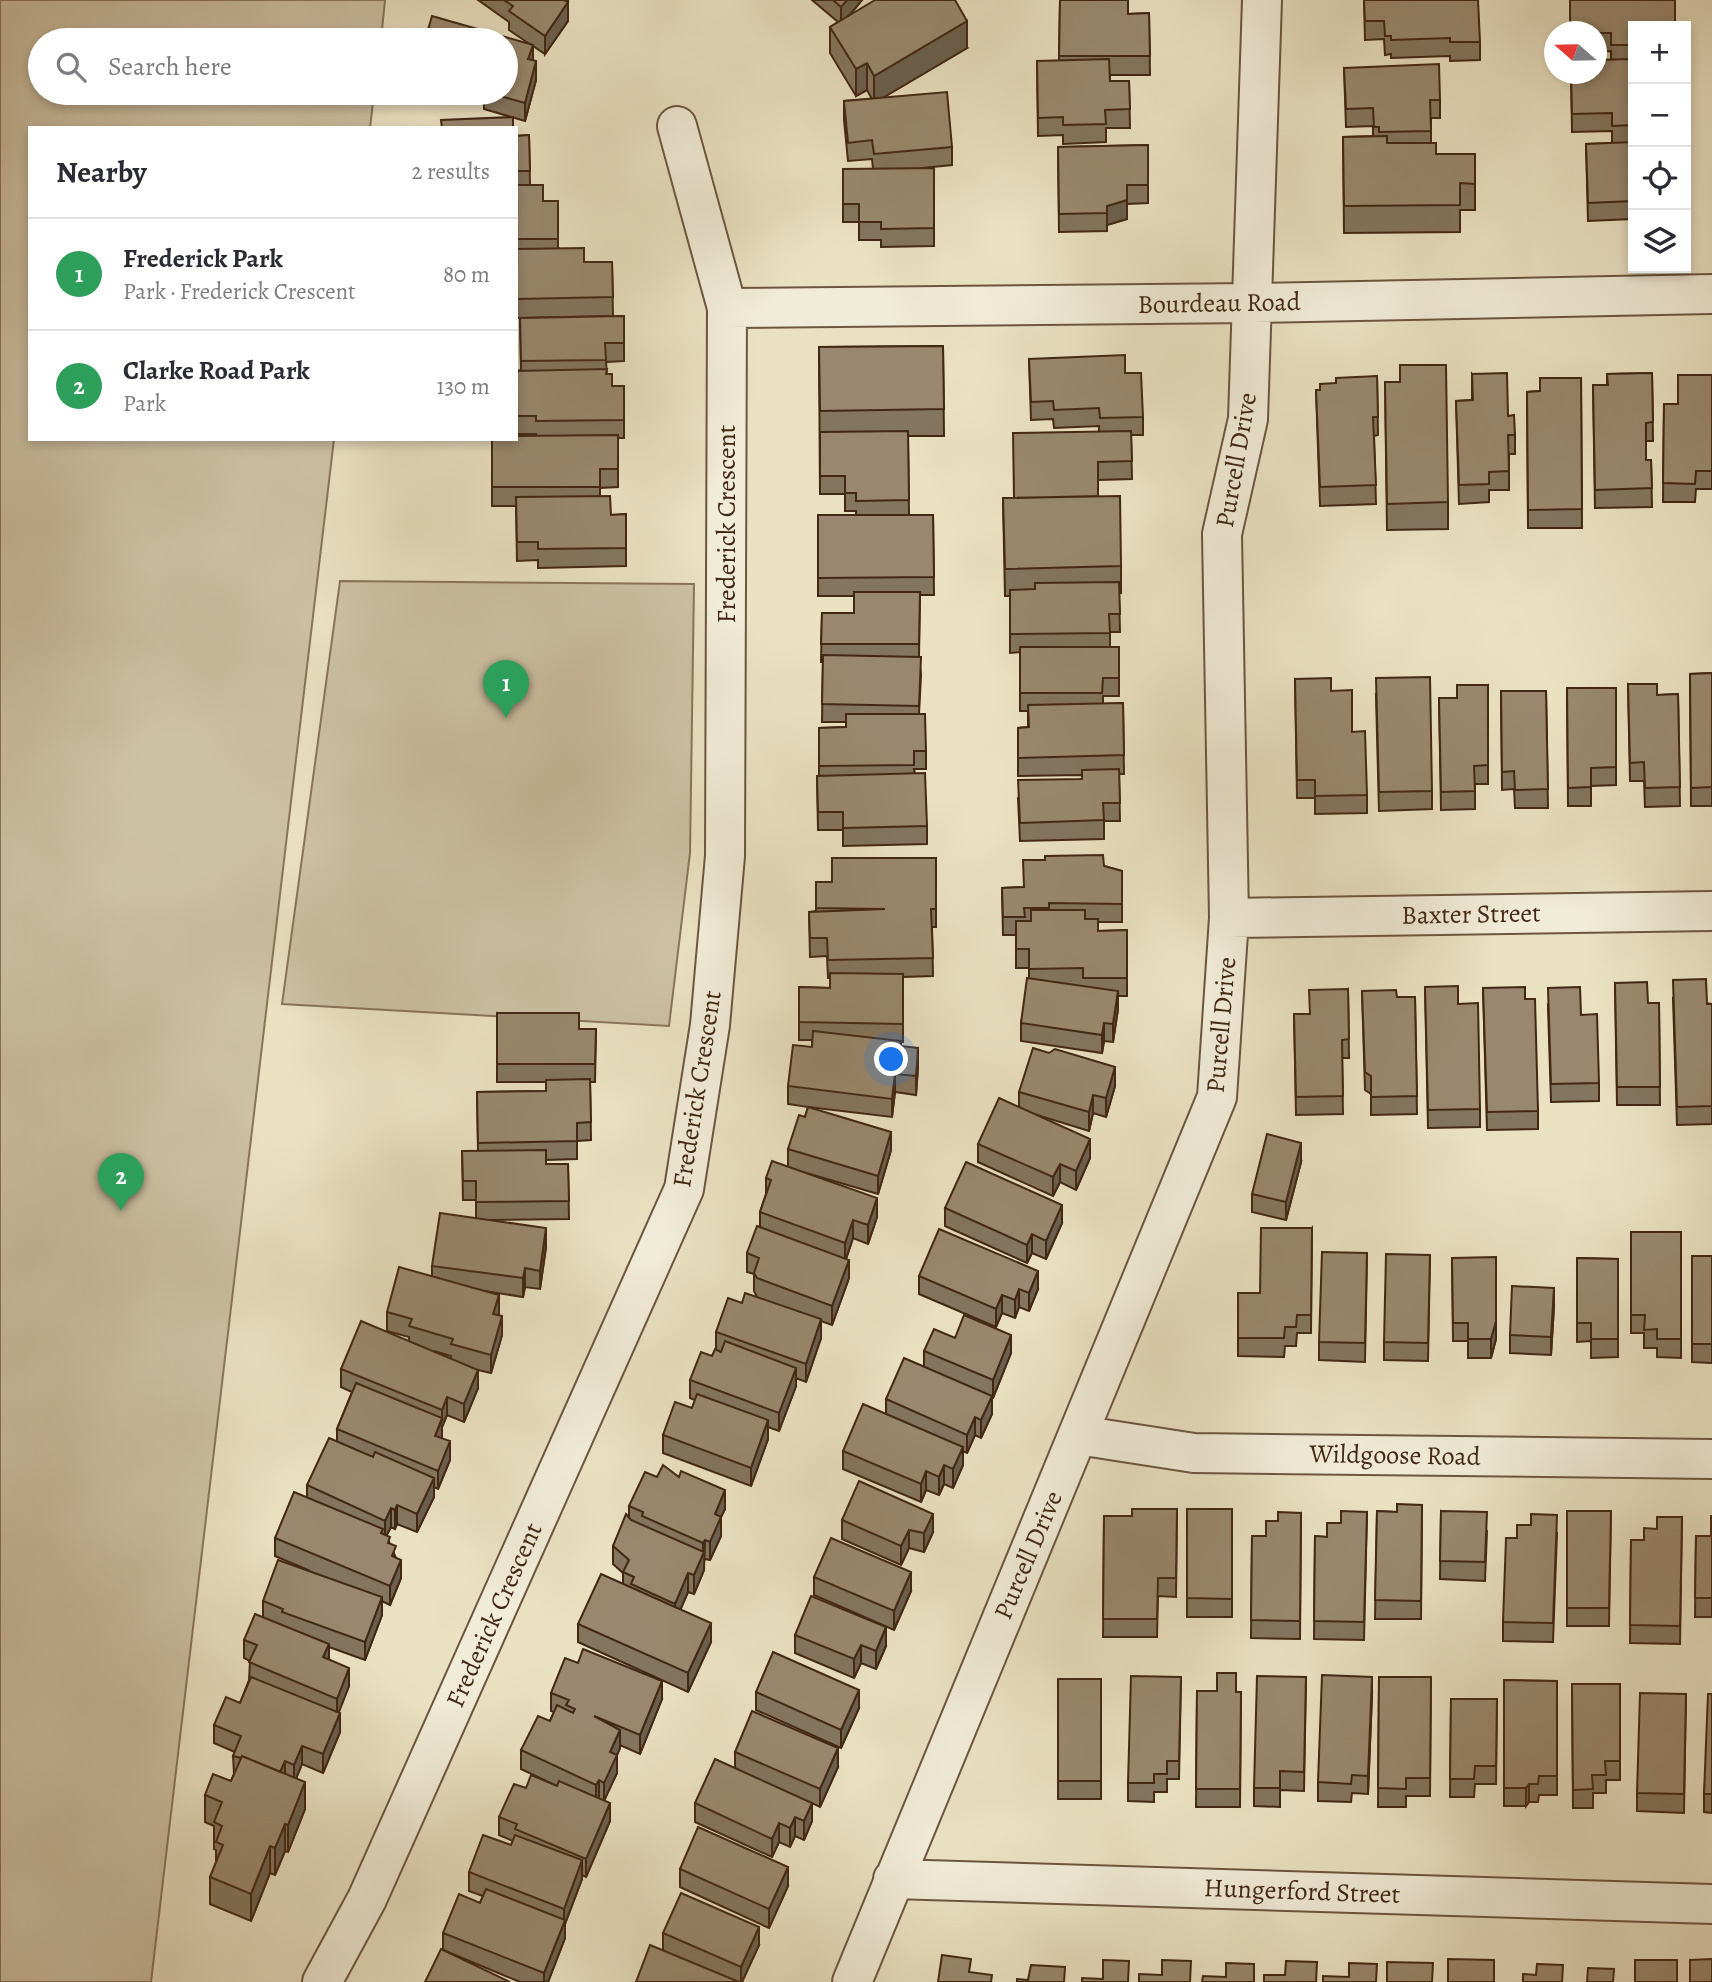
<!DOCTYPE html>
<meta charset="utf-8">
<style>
:root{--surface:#fff;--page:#f7f7f7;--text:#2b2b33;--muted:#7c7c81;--line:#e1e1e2;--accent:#2563eb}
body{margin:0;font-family:Alegreya,serif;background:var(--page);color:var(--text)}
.controls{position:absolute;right:21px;top:21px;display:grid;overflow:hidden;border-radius:0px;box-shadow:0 4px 10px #0003}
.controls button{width:63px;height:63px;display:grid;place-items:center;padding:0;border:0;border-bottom:2px solid var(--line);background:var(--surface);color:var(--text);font:35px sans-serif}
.compass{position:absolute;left:1544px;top:21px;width:63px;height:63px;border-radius:50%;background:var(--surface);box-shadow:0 4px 10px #0003;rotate:290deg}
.you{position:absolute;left:892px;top:1060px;width:24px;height:24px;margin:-18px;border:5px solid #fff;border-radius:50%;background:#1a73e8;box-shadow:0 0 0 10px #1a73e833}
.badge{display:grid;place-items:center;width:46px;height:46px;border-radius:50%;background:var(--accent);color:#fff;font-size:23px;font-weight:700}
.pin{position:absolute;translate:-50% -58px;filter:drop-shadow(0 2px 4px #0008)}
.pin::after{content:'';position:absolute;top:37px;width:24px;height:21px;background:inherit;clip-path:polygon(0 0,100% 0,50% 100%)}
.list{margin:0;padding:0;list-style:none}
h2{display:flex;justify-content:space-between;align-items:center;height:91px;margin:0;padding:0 28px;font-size:30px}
h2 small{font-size:23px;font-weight:400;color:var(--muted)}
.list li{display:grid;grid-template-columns:46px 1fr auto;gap:21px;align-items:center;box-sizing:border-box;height:112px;padding:0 28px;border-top:2px solid var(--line)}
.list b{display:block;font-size:26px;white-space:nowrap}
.list p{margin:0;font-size:23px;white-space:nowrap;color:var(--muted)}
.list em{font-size:23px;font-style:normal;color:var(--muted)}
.icon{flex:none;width:38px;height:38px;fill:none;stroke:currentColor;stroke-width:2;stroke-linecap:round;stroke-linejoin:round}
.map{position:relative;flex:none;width:1712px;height:1982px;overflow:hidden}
.search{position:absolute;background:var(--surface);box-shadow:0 4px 10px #0003;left:28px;top:28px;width:490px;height:77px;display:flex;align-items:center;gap:18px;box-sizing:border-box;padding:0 24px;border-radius:38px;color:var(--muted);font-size:26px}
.panel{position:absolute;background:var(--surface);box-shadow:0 4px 10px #0003;left:28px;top:126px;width:490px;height:315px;border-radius:0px}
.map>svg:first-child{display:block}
.green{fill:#cdc1a5;stroke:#88745c;stroke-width:2}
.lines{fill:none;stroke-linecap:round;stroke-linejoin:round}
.minor-casing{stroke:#6c5640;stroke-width:42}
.minor{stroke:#f1ecd8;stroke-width:38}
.wall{fill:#84755f;stroke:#422714;stroke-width:2;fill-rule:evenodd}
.shaded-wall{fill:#6b5f4e;stroke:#422714;stroke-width:2}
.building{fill:#99886f;stroke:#422714;stroke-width:2}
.labels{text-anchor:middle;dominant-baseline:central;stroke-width:6;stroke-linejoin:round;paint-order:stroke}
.street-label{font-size:26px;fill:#422714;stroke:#f1ecd8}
</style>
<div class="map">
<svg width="1712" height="1982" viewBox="0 0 1712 1982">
<rect width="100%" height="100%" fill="#eae1c3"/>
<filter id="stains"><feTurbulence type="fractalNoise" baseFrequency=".00286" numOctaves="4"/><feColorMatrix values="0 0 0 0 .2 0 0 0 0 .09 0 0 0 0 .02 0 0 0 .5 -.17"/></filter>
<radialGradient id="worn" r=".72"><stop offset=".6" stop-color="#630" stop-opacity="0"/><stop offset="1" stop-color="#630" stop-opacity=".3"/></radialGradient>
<path class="green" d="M0,0H385L381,40H40V93H374L370,128H30V439H334L151,1982H0Z
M340,581L694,584L690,853L669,1026L282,1004Z"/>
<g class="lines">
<defs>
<path id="minor" d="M727,308L1253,303L1712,294
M1229,918L1712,911
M1078,1435L1194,1453L1712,1459
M893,1879L1712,1904
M322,1982L367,1899L684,1189L710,1025L725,856L727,308L677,126
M852,1982L1217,1097L1229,918L1222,534L1248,419L1262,0"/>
</defs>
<use href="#minor" class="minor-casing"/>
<use href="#minor" class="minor"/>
</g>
<path class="wall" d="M478,0H568L567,2L568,21L545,54L533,46V60L536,80L525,121L484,109V102L454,93H506L531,45L509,30V22Z
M812,0H862L849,16L967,48L884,97L952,147V165L922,168H934V246L881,247V240H859V222H843V169H873L872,159L848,161L844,120V101L872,99L867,90L856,96L830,53V27L838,22Z
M1060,0L1128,14L1149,13L1150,75H1110V81H1129L1130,128H1106V142L1063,144V135L1038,136L1037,61H1059Z
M1364,0L1480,42V60L1450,61V56L1391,58V54L1385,55L1384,39L1365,40Z
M1633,26V219L1588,221L1586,144L1612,143V131L1572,132L1571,74L1611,60V51L1597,52V32Z
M1344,68L1440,100V118H1431V143L1436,154H1475V210H1460V232L1344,233L1343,137L1373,136V126L1346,127Z
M427,93H448L446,98Z
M529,135L530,185L543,201H558V248L584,262H612L613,316L516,318V136Z
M1148,145V203L1127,204V219L1107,225V231L1059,232L1058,147Z
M624,316V361L606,362L607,374L612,386H624V438H618V487L600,488V496L611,515L626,514V566L538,568V560L517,561L516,506H492V439L536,436V434H516V371L521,370L520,318Z
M943,346L944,436H908L909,515H933L934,595H920L919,657L921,675L919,714L926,751V769H914L927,826V844L843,846V830H818L817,776H819V728L846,727V722H822L823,662H821L822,613H854V596H818V515H856V511H845V494H820L819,347Z
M1029,359L1125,373L1143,417V435H1131L1132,479L1098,480V496L1121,566V593H1119L1120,632H1110V647H1119V696H1103V704L1123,703L1124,774H1119L1120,821H1104V839L1020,841L1018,798L1082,779V775L1018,776V728L1028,727V711H1020V652L1010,653V596H1005L1003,498H1014L1099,432V426L1054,428L1053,419L1031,420Z
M1652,373L1653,441H1646V460H1651L1652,507L1595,508L1593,385H1607V374Z
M1472,374L1508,416L1515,435V454H1509V490H1489V502L1459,504L1456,401L1472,400Z
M1712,375V489H1696L1695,502H1663L1664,404H1678Z
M1377,376L1378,435L1374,436L1376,504L1320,506L1316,390H1320L1336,383Z
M1581,378L1582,528H1528L1527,392L1540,391Z
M1385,382H1400L1448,502V529L1387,530Z
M1712,673V806H1691L1690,674Z
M1295,679L1331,691L1352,732L1367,795V813L1315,814V798H1297Z
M1628,684L1657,695L1678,694L1680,806L1645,807L1644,781H1630Z
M1488,685V784H1475V809L1441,810L1439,698H1457Z
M1567,688H1616V785L1591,786V806H1568Z
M1501,691H1546L1548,808H1515L1514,789L1502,790Z
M1376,696L1432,791V809L1379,811Z
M936,858V927H932L933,976L903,977V1042H901V1046L918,1067L916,1095L895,1092L892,1117L808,1107L891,1150L878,1194L803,1172L877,1217L868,1244L853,1238L846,1259L849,1278L832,1325L821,1321V1338L806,1382L796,1378V1386L779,1431L768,1427V1439L751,1486L663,1453V1435L692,1408L695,1400L690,1398V1380L712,1356L716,1350V1332L742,1303L757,1297L754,1291V1274L747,1272V1253L760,1227V1212L766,1194V1178L788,1167V1149L805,1117L808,1107L788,1104V1086L812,1047V1040H799V987L830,988V978H828L827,956L810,957L809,912L816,911V882H832Z
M1104,866L1122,871V922H1098V931L1127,930V996H1118V1009L1113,1042L1104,1041L1102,1053L1021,1041V1023L1029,978V968H1016V935H1003L1002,888L1023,887Z
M1615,983L1648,1003H1659L1660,1105H1617Z
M1425,987L1480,1109V1127L1428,1128Z
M1483,988L1525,999L1538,1111V1129L1487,1130Z
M1348,989L1349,1058H1342L1343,1114L1296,1115L1294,1014H1309Z
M1362,991L1397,997H1415L1417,1114L1371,1115V1094L1365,1090Z
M1673,998L1712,1004V1124L1677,1125Z
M1548,1006L1599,1083V1101L1551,1102Z
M497,1013L579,1029H596L595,1082H590L591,1140L577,1141V1159L546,1160V1164H568L569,1219L487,1220L546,1247L540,1289L525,1287L523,1297L485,1291L499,1314L502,1335L491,1373L478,1370V1388L464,1422L447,1415L442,1427V1438L450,1460L438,1489L434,1487V1497L417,1532L397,1524L395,1529L391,1527L386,1535L396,1558L401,1578L390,1605L382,1601V1615L365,1660L329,1647V1659L349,1686L338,1713L340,1732L323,1773L302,1764L296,1778L305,1809L288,1852L285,1851L275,1875L270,1873L251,1921L210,1904V1877L216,1863V1850L214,1849V1826L205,1822V1795L231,1781L234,1774L233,1756L235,1752L214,1743V1725L240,1703L249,1680L250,1661L244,1658V1640L263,1617V1601L308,1570L275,1556V1538L307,1497V1485L337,1441V1429L352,1392L341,1387V1369L409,1341V1337L387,1331V1312L432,1276V1266L476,1218V1200H463L462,1151H478L477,1092L546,1091V1082H497ZM434,1351L451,1356V1359Z
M1049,1053L1115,1086L1106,1117L1093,1113L1089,1131L1034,1114L1090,1158L1076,1190L1060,1182L1053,1196L978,1162V1144L1019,1108V1092Z
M1301,1162L1286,1220L1252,1212V1194Z
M945,1208L1062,1223L1046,1259L1032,1253L1027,1263L945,1226Z
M1312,1228L1311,1333H1297L1296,1346H1285L1284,1357L1238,1356V1293H1260Z
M1631,1232H1681V1358L1657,1357V1348H1644V1333H1631Z
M1367,1253L1365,1362L1319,1360V1342Z
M1430,1255L1428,1361L1384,1360V1342Z
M1692,1256H1712V1363L1692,1362Z
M1452,1258L1496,1339L1491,1358H1468V1341H1453Z
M1577,1258L1618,1259V1357L1591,1358V1341L1577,1342Z
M919,1276L1038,1289L1029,1311L1019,1307L1015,1318L1002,1313L996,1327L919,1294Z
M1554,1306L1551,1355L1510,1353V1335Z
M955,1338L1011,1353L993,1398H992V1414L981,1438L975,1435L967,1453L963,1451V1465L953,1488L944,1484L939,1495L926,1490L921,1502L843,1469V1451L886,1414V1399L924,1366V1351Z
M657,1477H679L725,1509L721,1517V1536L710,1560L705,1559L704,1561V1570L694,1594L688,1592L680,1610L711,1642L688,1692L578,1642V1624L623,1584V1573L613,1564V1546L629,1518V1506Z
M1422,1505L1421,1619H1375L1377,1511L1397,1512Z
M1177,1509L1176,1597L1158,1596L1157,1637H1103L1104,1516H1132Z
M1187,1509H1232V1617H1187Z
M1441,1511L1487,1531L1485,1581L1440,1579Z
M1567,1511H1611L1609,1626H1567Z
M1367,1512L1364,1640L1314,1639L1315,1536L1327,1537L1341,1523Z
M1301,1513L1300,1639L1251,1638L1252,1536H1266Z
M1712,1516V1617H1695L1696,1536H1711Z
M1682,1517L1680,1644L1630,1643L1631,1540H1644L1657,1529Z
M842,1520L933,1532L924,1552L909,1548L901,1565L842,1539Z
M1557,1533L1553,1642L1503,1641V1622L1517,1538Z
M814,1577L911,1591L894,1630L814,1595Z
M795,1635L886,1646L876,1669L861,1663L854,1678L795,1653Z
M1181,1677L1179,1779H1167V1792H1154V1802L1128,1801V1783Z
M1306,1677L1304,1791L1280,1790V1807L1254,1806V1788Z
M1379,1677H1431L1430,1796H1406V1807H1378Z
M1058,1679H1101V1799H1058Z
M1504,1680L1557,1681V1795H1539L1538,1802H1529L1526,1806H1504Z
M1572,1684H1620V1780H1606V1793H1593V1808H1573Z
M1197,1691L1241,1692L1240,1807H1196Z
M756,1692L859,1708L841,1748L756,1710Z
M551,1693L662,1699L640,1754L620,1745V1748L617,1755V1773L604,1800L610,1821L586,1877L582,1875V1879L565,1924V1938L548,1982H520L443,1950V1933L480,1903L483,1896L469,1891V1872L511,1845L513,1841L499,1835V1817L526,1788L557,1786L521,1769V1750L550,1721L554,1712L551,1711Z
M1686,1694L1684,1813L1637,1811V1793Z
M1712,1694V1813L1704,1812V1794Z
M1372,1695L1368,1794L1352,1793L1351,1802L1318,1801V1782Z
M1451,1699H1497L1496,1784H1475L1474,1797H1450Z
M735,1752L838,1767L820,1807L812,1803V1821L804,1840L795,1836L790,1847L779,1842L772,1857L695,1822V1803L735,1768Z
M680,1869L788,1886L769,1928L680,1887Z
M663,1933L759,1945L742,1982H636L663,1950Z"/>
<path class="shaded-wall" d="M847,0H862L841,25V7Z
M568,2V21L545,54V36Z
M967,21V48L874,103V76Z
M533,45V63L528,59Z
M536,61V80L525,121V103Z
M867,63V90L856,96V69Z
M1127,200V219L1107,225V206Z
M1118,991V1009L1113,1042V1024Z
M1104,1023V1041L1102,1053V1035Z
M918,1048V1067L916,1095V1076Z
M1115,1067V1086L1106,1117V1098Z
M895,1074V1092L892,1117V1099Z
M1093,1095V1113L1089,1131V1112Z
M891,1132V1150L878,1194V1176Z
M1090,1139V1158L1076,1190V1171Z
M1301,1143V1162L1286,1220V1202Z
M1060,1164V1182L1053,1196V1177Z
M877,1198V1217L868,1244V1225Z
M1062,1205V1223L1046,1259V1241Z
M853,1220V1238L845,1262V1243Z
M546,1228V1247L540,1289V1271Z
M1032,1234V1253L1027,1263V1245Z
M849,1260V1278L832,1325V1306Z
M525,1268V1287L523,1297V1278Z
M1038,1271V1289L1029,1311V1293Z
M1554,1288V1306L1551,1355V1337Z
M1019,1289V1307L1015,1318V1300Z
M499,1295V1314L493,1332V1314Z
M1002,1295V1313L996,1327V1309Z
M502,1316V1335L491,1373V1355Z
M821,1319V1338L806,1382V1364Z
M1496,1321V1339L1491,1358V1339Z
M1011,1335V1353L993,1398V1380Z
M796,1368V1386L779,1431V1413Z
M478,1370V1388L464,1422V1404Z
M992,1396V1414L981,1438V1420Z
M447,1397V1415L442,1427V1437L435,1454V1436L442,1420V1410Z
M975,1417V1435L967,1453V1435Z
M768,1420V1439L751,1486V1468Z
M450,1441V1460L438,1489V1471Z
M963,1447V1465L953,1488V1469Z
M944,1465V1484L939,1495V1477Z
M926,1471V1490L921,1502V1484Z
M434,1478V1497L417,1532V1514Z
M725,1490V1509L721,1517V1536L710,1560V1542L715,1514Z
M397,1505V1524L395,1529V1510Z
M391,1508V1527L385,1539V1521Z
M933,1514V1532L924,1552V1533Z
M909,1530V1548L901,1565V1546Z
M705,1540L704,1570L694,1594V1575L703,1553V1543Z
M401,1560V1578L390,1605V1586Z
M911,1572V1591L894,1630V1611Z
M688,1573V1592L675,1622V1604Z
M382,1597V1615L365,1660V1642Z
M711,1623V1642L688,1692V1673Z
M886,1627V1646L876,1669V1651Z
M329,1644V1663L323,1657Z
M861,1645V1663L854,1678V1659Z
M349,1668V1686L337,1717V1699Z
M1372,1677V1695L1368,1794V1776Z
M662,1681V1699L640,1754V1735Z
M859,1690V1708L841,1748V1730Z
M340,1713V1732L323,1773V1754Z
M620,1730V1748L617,1755V1773L604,1801V1783L610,1752Z
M302,1746V1764L294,1784V1765Z
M838,1748V1767L820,1807V1789Z
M285,1761V1780L279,1774Z
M599,1780V1799L596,1804V1785Z
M305,1782V1809L288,1852V1825Z
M1529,1784V1802L1526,1806V1788Z
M610,1803V1821L586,1877V1859Z
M812,1803V1821L804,1840V1821Z
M795,1817V1836L790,1847V1828Z
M779,1823V1842L772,1857V1839Z
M285,1824V1851L275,1875V1848Z
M270,1846V1873L251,1921V1894Z
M582,1860V1879L565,1924V1938L548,1982H544V1973L564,1923V1909Z
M788,1867V1886L769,1928V1909Z
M759,1927V1945L742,1982H741V1967Z"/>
<path class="building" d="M504,0H564L568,2L545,36L509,11L513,6Z
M833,0H847L841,7Z
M875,0H955L967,21L874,76L867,63L856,69L830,27Z
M1060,0H1128V14L1149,13L1150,56H1059Z
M1364,0H1478L1480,42H1450V38L1391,40V36H1385L1384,21H1365Z
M1570,0H1675V26H1633V45H1611V33H1597V32H1570Z
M432,16L533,45L528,59L536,61L525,103L489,93H506V40H425Z
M1109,59L1110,81H1129L1130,109L1105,110L1106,124L1063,125V117L1038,118L1037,61Z
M1633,59V125L1612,126V113L1572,114L1571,74H1597V60Z
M1439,64L1440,100H1430L1431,131L1379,132V127H1374L1373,108L1346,109L1344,68Z
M947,92L952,147L874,154L872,140L848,143L844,101Z
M513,117V128H442L441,120Z
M529,135L530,171H516V136Z
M1387,136V143H1436V154H1475V184L1460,183V205L1344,206L1343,137Z
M1633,142V201L1588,203L1586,144Z
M1148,145V185H1127V200L1107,206V213L1059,214L1058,147Z
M934,168V228L881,229V222H859V204H843V169Z
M516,185H543V201H558V239H516Z
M584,248V262H612L613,297L516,299V249Z
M624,316V343H605L606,360L521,361L520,318Z
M943,346L944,409L820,411L819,347Z
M1125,355V373H1141L1143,417L1100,418L1099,408L1054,410L1053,401L1031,402L1029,359Z
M1400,365H1446L1448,502L1387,504L1385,382H1400Z
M607,369L606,374H612V386H624V420L536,421V416H516V371Z
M1507,373L1508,416L1514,415L1515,435H1508L1509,471L1489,472V484L1459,485L1456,401L1473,400L1472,374Z
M1652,373L1653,422L1646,423V460H1651L1652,488L1595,490L1593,385H1608L1607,374Z
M1678,375H1712V471H1696L1695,484L1663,483L1664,404H1678Z
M1377,376L1378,417H1373L1376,485L1320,487L1316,390H1320V384L1336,383V378Z
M1540,378H1581L1582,509L1528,510L1527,392L1540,391Z
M908,431L909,500L856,501V493H845V476H820V432Z
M1131,431L1132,461L1098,462V496L1014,498L1013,433Z
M618,435V469H600V487H492V439H516V436Z
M610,496L611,515L626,514V548L538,549V542H517L516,497Z
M1120,496L1121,566L1005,569L1003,498Z
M818,515H933L934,577L818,578Z
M1119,582L1120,614H1109L1110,633L1010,634V590L1035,589V583Z
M854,592H920L919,644H821L822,613H854Z
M1020,647H1119V678H1103L1102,693H1020Z
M823,655L921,657L919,706L822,704Z
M1712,673V787L1691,788L1690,674Z
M1430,677L1432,791L1379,792L1376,678Z
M1331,678V691L1352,690V732L1365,731L1367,795L1315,796V780H1297L1295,679Z
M1628,684H1657V695L1678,694L1680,787L1645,788L1644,762L1630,763Z
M1457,685H1488V765L1474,766L1475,791L1441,792L1439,698H1457Z
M1567,688H1616V767L1591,768V787L1568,788Z
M1501,691H1546L1548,789L1515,790L1514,771L1502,772Z
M1123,703L1124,755L1018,758V728L1029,727L1028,705Z
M846,714H925L926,751H914V765L819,766V728L846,727Z
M1119,769L1120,803H1103L1104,820L1020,823L1018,780L1082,779V770Z
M925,773L927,826L843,828V812H818L817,776Z
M1103,855L1104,866L1122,871V904L1049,903V908H1024L1025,917H1003L1002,888L1024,887L1023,860H1045V856Z
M832,858H936V909H931L933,958L828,960L827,938H810L809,912L885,909L816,908V882H832Z
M1031,910H1085V919H1098V931L1127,930V978H1083V968L1029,969V949H1016V921H1031Z
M830,973L903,974V1024L799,1022V987L830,988Z
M1027,978L1118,991L1113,1024L1104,1023L1102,1035L1021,1023Z
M1706,979L1707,1004H1712V1106L1677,1107L1673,980Z
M1647,982L1648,1003H1659L1660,1087H1617L1615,983Z
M1458,986V1004L1478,1003L1480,1109L1428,1110L1425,987Z
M1525,987V999H1535L1538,1111L1487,1112L1483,988Z
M1580,987L1581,1015L1597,1014L1599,1083L1551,1084L1548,988Z
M1348,989L1349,1039L1342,1040L1343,1096L1296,1097L1294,1014H1310L1309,990Z
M1396,990L1397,997H1415L1417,1096L1371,1097V1076L1365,1072L1362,991Z
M497,1013H579V1029H596L595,1064H497Z
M813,1031L901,1041L900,1046L918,1048L916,1076L895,1074L892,1099L788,1086L793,1045L812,1047Z
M1033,1048L1049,1053L1055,1049L1115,1067L1106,1098L1093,1095L1089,1112L1019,1092Z
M590,1079L591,1122L577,1123V1141L478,1143L477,1092L546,1091V1080Z
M999,1098L1090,1139L1076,1171L1060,1164L1053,1177L978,1144Z
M808,1107L891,1132L878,1176L788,1149L799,1115L805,1117Z
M1267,1134L1301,1143L1286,1202L1252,1194Z
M546,1150V1164H568L569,1201L476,1202V1181H463L462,1151Z
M772,1161L877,1198L868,1225L853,1220L845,1243L760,1212L771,1180L766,1178Z
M966,1162L1062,1205L1046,1241L1032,1234L1027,1245L945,1208Z
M440,1213L546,1228L540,1271L525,1268L523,1278L432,1266Z
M757,1226L849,1260L832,1306L757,1278L754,1273L759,1258L747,1253Z
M1261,1228H1312L1311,1315H1297L1296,1327H1285L1284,1338H1238V1293H1260Z
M939,1229L1038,1271L1029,1293L1019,1289L1015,1300L1002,1295L996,1309L919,1276Z
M1631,1232H1681V1339H1657V1329L1644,1330L1645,1315H1631Z
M1322,1252L1367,1253L1365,1343L1319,1342Z
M1386,1254L1430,1255L1428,1343L1384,1342Z
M1692,1256H1712V1344H1692Z
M1496,1257V1321L1491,1339H1468V1323H1453L1452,1258Z
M1577,1258L1618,1259V1339H1591V1323H1577Z
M399,1267L499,1295L493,1314L502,1316L491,1355L451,1344L453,1339L409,1326L412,1319L387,1312Z
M1512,1286L1554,1288L1551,1337L1510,1335Z
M745,1293L821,1319L806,1364L716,1332L728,1298L742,1303Z
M964,1315L1011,1335L993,1380L924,1351L934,1329L955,1338Z
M361,1321L478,1370L464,1404L447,1397L442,1410L341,1369Z
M725,1341L796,1368L779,1413L690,1380L701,1352L712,1356L715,1349L721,1352Z
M904,1358L992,1396L981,1420L975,1417L967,1435L886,1399Z
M356,1383L442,1418L435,1436L450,1441L438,1471L337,1429Z
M697,1394L768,1420L751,1468L663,1435L675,1402L692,1408Z
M863,1404L963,1447L953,1469L944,1465L939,1477L926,1471L921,1484L843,1451Z
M329,1438L373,1457L375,1452L434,1478L417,1514L397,1505L395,1510L391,1508L385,1521L307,1485Z
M663,1465L679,1477L681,1471L725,1490L715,1514L721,1517L710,1542L705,1540L703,1543L642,1516L643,1512L629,1506L645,1472L657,1477Z
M859,1481L933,1514L924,1533L909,1530L901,1546L842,1520Z
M294,1492L383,1529L381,1533L390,1537L388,1543L396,1546L392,1556L401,1560L390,1586L275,1538Z
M1397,1504L1422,1505L1421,1601L1375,1600L1377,1511L1397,1512Z
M1132,1509H1177L1176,1578H1158L1157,1619H1103L1104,1516H1132Z
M1187,1509H1232V1599L1187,1598Z
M1341,1511L1367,1512L1364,1622L1314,1621L1315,1536L1327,1537V1523H1341Z
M1441,1511L1487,1512L1485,1562L1440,1561Z
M1567,1511H1611L1609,1608H1567Z
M1278,1512L1301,1513L1300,1621L1251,1620L1252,1536H1266V1521H1278Z
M626,1514L631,1520L704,1552L694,1575L688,1573L675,1604L631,1584L634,1577L623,1572L629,1560L613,1546Z
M1531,1514L1557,1515L1553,1623L1503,1622L1506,1538H1517V1525H1531Z
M1711,1516H1712V1598H1695L1696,1536H1711Z
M1657,1517H1682L1680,1626L1630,1625L1631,1540H1644V1528L1657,1529Z
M831,1538L911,1572L894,1611L814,1577Z
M278,1560L382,1597L365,1642L282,1612L283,1609L263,1601Z
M601,1574L711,1623L688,1673L578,1624Z
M811,1596L886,1627L876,1651L861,1645L854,1659L795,1635Z
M255,1614L329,1644L323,1657L349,1668L337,1699L249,1662L257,1645L244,1640Z
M583,1649L662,1681L640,1735L594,1716L620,1730L610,1752L617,1755L604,1783L599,1780L596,1785L521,1750L538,1716L550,1721L557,1705L573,1713L575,1709L566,1705L569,1700L551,1693L565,1658L578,1663Z
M773,1652L859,1690L841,1730L756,1692Z
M1217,1673H1236V1692H1241L1240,1789H1196L1197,1691H1217Z
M1322,1675L1372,1677L1368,1776L1352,1775L1351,1784L1318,1782Z
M1131,1676L1181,1677L1179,1761H1167V1774H1154V1783H1128Z
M1257,1676L1306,1677L1304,1772L1280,1771V1788H1254Z
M251,1677L340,1713L323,1754L302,1746L294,1765L285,1761L280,1772L242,1756L241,1758L233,1756L241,1736L214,1725L226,1697L240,1703Z
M1379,1677H1431L1430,1778H1406V1789L1378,1788Z
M1058,1679H1101V1781H1058Z
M1504,1680L1557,1681V1776H1539L1538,1784H1529L1526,1788H1504Z
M1572,1684H1620V1761H1605L1606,1775H1592L1593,1789L1573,1790Z
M1640,1693L1686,1694L1684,1794L1637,1793Z
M1708,1694H1712V1794H1704Z
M1451,1699H1497L1496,1766H1475L1474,1779H1450Z
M752,1711L838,1748L820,1789L735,1752Z
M242,1756L305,1782L288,1825L285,1824L275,1848L270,1846L251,1894L210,1877L223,1845L216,1842L222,1826L214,1822L222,1802L205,1795L213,1774L231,1781Z
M715,1759L812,1803L804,1821L795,1817L790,1828L779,1823L772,1839L695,1803Z
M531,1775L557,1786L559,1781L610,1803L586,1859L515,1829L517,1824L499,1817L514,1784L526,1788Z
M698,1827L788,1867L769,1909L680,1869Z
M483,1835L511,1845L515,1835L582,1860L564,1909L469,1872Z
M486,1889L565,1920L544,1973L443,1933L459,1894L480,1903Z
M681,1893L759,1927L741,1967L663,1933Z
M650,1945L739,1982H636Z
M441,1949L510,1982H425Z
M942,1955L971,1959L969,1972L992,1975L991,1982H938Z
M1448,1959L1494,1960V1982H1448Z
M1712,1959V1982H1690V1960Z
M1103,1960L1129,1961L1128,1982H1082V1978L1103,1979Z
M1162,1960L1191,1961L1190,1982H1139V1974L1162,1975Z
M1635,1960H1677V1982H1635Z
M1286,1961L1317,1962L1316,1982H1264V1975H1285Z
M1387,1962L1433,1963L1432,1982H1387Z
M1226,1963L1254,1964V1982H1202L1203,1976L1226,1977Z
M1349,1963L1377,1964L1376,1982H1323V1976L1349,1977Z
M1537,1964L1563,1965L1562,1982H1523V1974L1536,1975Z
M1031,1965L1065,1967L1064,1982H1017V1979L1028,1980Z
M1588,1968L1614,1969L1613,1982H1587Z"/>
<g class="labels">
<g class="street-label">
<text transform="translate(1219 303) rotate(-1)">Bourdeau Road</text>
<text transform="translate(1236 460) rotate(-80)">Purcell Drive</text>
<text transform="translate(726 524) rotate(-90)">Frederick Crescent</text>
<text transform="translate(1471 914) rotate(-1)">Baxter Street</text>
<text transform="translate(1221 1025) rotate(-85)">Purcell Drive</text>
<text transform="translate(697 1089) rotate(-81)">Frederick Crescent</text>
<text transform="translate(1395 1455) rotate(1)">Wildgoose Road</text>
<text transform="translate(1028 1555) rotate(-67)">Purcell Drive</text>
<text transform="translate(494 1615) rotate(-66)">Frederick Crescent</text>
<text transform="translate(1302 1891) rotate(2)">Hungerford Street</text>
</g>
</g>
<rect width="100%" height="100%" filter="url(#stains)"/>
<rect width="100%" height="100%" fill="url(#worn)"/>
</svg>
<div class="controls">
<button>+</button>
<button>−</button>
<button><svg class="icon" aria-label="locate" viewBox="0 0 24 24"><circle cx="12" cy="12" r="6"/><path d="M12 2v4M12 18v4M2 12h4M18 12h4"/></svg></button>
<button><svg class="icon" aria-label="layers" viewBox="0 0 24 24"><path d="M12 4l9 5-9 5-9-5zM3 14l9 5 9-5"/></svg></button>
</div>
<svg class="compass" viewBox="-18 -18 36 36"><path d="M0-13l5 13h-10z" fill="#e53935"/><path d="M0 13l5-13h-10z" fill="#7c7c81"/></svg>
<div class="you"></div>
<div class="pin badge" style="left:506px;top:718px;background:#2e9e5b">1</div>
<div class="pin badge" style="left:121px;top:1211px;background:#2e9e5b">2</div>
<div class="search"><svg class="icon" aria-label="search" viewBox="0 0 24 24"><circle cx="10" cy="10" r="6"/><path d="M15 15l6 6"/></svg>Search here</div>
<section class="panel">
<h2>Nearby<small>2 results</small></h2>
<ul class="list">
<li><span class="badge" style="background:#2e9e5b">1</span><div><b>Frederick Park</b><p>Park · Frederick Crescent</p></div><em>80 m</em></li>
<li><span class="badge" style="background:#2e9e5b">2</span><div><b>Clarke Road Park</b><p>Park</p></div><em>130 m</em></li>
</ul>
</section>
</div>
